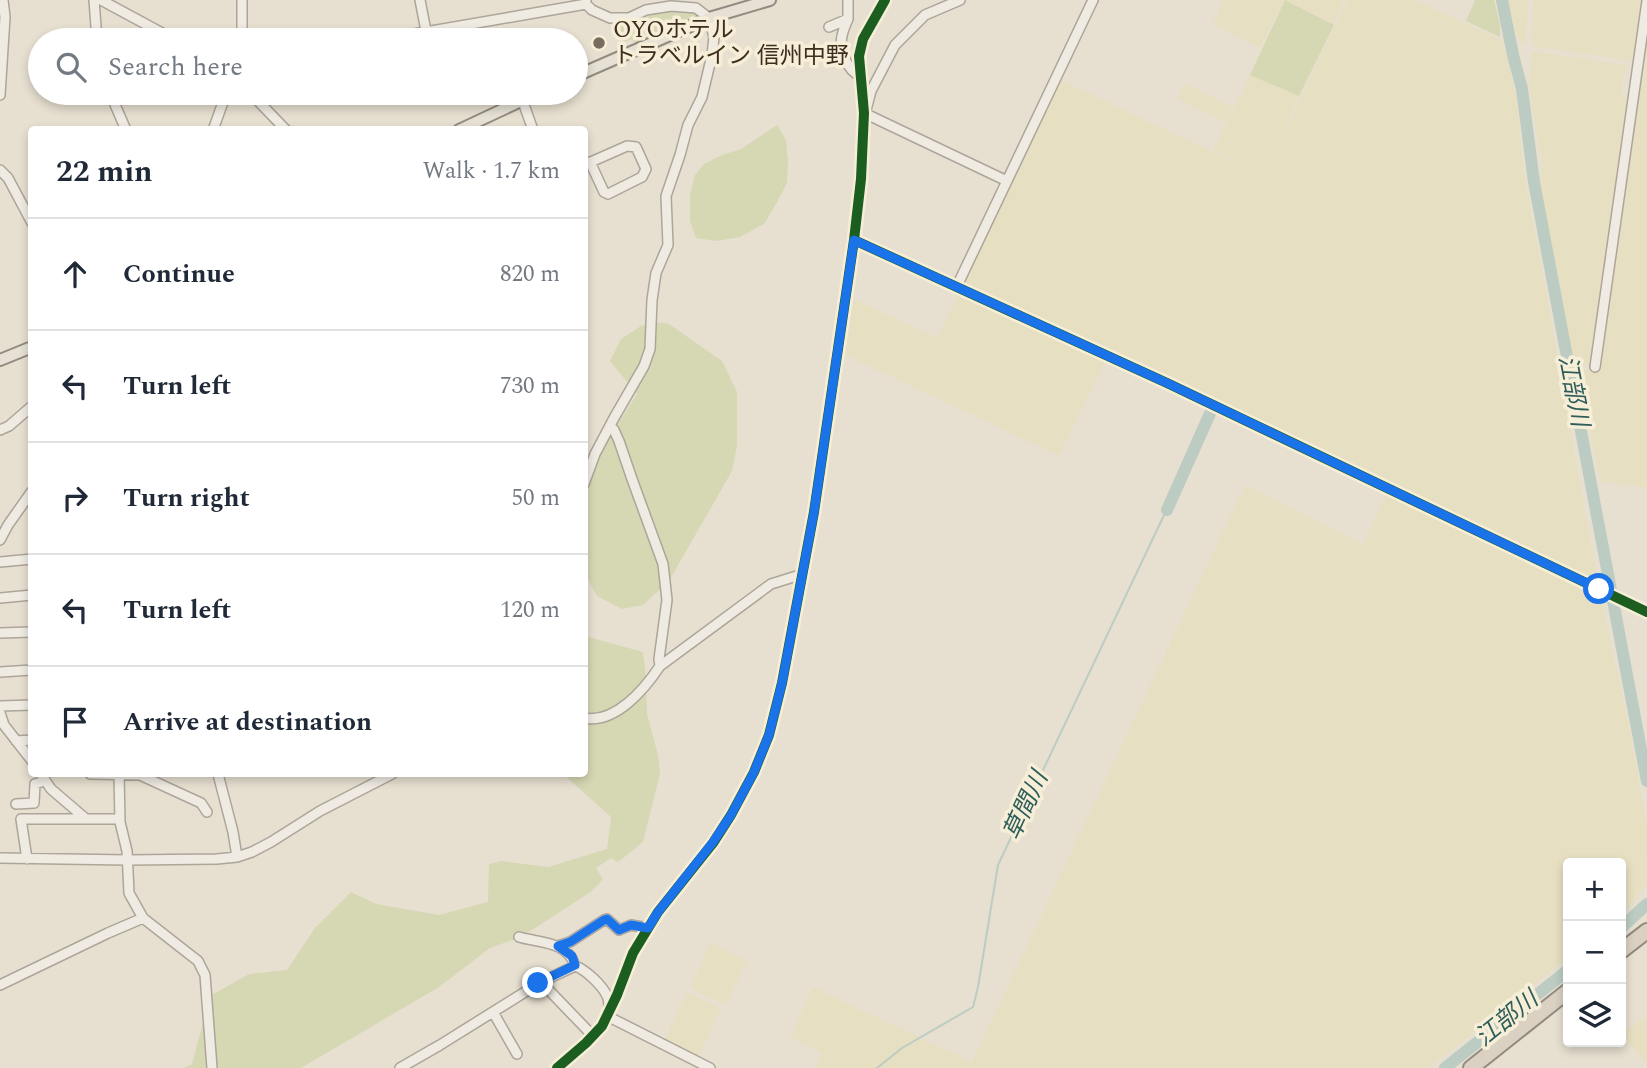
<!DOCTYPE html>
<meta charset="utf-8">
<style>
:root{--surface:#fff;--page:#f2f2f3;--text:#1f2937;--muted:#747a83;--line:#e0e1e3}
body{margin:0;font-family:Spectral,"Noto Sans JP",serif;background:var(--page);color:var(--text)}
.controls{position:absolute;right:21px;bottom:21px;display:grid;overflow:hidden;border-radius:7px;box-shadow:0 4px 10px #0003}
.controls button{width:63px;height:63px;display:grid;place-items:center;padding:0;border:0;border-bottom:2px solid var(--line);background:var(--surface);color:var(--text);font:35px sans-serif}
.stop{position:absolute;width:21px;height:21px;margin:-16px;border:5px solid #1a73e8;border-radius:50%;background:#fff}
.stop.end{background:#1a73e8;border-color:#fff;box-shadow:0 2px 7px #0008}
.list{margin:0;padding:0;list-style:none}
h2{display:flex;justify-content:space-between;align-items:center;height:91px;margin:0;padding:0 28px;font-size:30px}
h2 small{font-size:23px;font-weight:400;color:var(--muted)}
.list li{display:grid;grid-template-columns:46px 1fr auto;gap:21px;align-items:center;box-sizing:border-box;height:112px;padding:0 28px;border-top:2px solid var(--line)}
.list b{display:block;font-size:26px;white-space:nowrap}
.list em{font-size:23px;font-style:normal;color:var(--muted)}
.icon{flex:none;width:38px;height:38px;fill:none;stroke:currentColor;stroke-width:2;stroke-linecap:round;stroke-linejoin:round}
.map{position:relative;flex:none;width:1647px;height:1068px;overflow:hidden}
.search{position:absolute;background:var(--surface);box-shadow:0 4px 10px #0003;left:28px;top:28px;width:560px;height:77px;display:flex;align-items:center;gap:18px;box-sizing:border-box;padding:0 24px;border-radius:38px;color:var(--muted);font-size:26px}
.panel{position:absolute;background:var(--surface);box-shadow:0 4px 10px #0003;left:28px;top:126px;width:560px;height:651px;border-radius:7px}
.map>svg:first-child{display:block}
.farmland{fill:#e6dfc2}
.green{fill:#d6d7b3}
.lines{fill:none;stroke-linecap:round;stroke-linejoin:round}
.stream{stroke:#bcccc2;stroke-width:2}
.river{stroke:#bcccc2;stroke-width:12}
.minor-casing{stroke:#ada599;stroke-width:12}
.major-casing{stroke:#928b80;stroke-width:14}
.highway-casing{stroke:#928b80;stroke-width:18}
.minor{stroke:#efebe3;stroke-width:9}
.major{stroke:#e6e1d4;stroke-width:10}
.highway{stroke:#dad1c2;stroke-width:14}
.cycleway-casing{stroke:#f7eed8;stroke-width:15}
.cycleway{stroke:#1b5e20;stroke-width:10}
.route{stroke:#1a73e8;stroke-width:9}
.poi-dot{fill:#786c5e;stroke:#f7eed8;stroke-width:2.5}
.labels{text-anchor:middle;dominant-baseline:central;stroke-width:7;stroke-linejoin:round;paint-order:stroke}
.poi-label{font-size:23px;fill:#3d2e20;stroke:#f7eed8;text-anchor:start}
.water-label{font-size:24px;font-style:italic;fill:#2f5d5a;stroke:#f7eed8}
</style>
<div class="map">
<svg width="1647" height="1068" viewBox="0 0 1647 1068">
<rect width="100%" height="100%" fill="#e7e0d1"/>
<path class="farmland" d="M1224,0H1284L1260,48L1213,24Z
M1285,0H1344L1334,24Z
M1347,0H1415L1502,40L1517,98L1523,167L1549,309L1599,589L1630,731L1647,828L1646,885L1629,907L1621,914V863H1568V958L1428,1068H815L822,1053L790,1037L813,987L972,1062L1245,485L1363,544L1389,489L957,286L1056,78L1237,163L1213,150L1250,75L1299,96L1292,113L1282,109L1291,114L1277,148Z
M1508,0H1528L1526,45L1520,42L1516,34Z
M1533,0H1642L1633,59L1632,61L1532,46Z
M1647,3V488L1600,481L1578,369L1595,370Z
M1532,51L1632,66L1626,67V73H1623L1622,95L1631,96L1594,365L1578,364L1574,366L1576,380L1570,366L1538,188L1542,167L1529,86Z
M1185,83L1233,107L1225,122L1177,99Z
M961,290L1107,357L1059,456L846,355L854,299L937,338Z
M711,942L747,961L726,1005L690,988Z
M687,992L721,1008L699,1056L665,1040Z
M1647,1015V1065L1622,1034Z"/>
<path class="green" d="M1285,0L1334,25L1299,96L1250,75Z
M1475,0H1494L1500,25V37L1466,21Z
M687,11L696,14L697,16L636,43L631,39L622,43L617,28L620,23H626L634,18L637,20L663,12Z
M777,125L786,140L788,161L787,183L776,204L764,224L740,237L717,241L696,238L690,221V194L695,175L704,164L722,155L741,149Z
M655,322L669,324L722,361L737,392V446L732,471L669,581L643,605L622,609L597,596L585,574L584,470L614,430L637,394L610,361L621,339L641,326Z
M585,636L643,652L646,678L647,714L658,755L660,774L643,842L618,862L611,858L596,868L603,879L592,891L532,930L515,939L490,948L439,987L301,1068H184L192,1064L210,996L249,974L287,970L315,928L351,892L376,904L439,915L488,902L489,864L501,861L548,867L607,849L611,817L563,774H584Z"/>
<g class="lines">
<path class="stream" d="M1643,909L1647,908
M877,1068L902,1048L973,1007L978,987L998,865L1165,513"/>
<path class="river" d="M1502,0L1513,55L1522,89L1534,182L1647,781
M1167,510L1212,409
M1621,928L1647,904
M1445,1068L1568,970"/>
<defs>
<path id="minor" d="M94,0L97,40
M101,0L175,40
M420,0L426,31
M848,19C846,24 843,30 842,36C839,50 847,70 860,76
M829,27L848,19V0
M242,40V0
M379,40L586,4
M110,93L126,130
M252,93L260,103L286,130
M0,95L5,17L3,0
M522,99L533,130
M866,110L871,91L895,45L925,15L960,0
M864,113L1007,181
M213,130L226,94L229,93
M584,165L627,146L636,147L646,169L642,177L608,194L604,192L590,162
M0,170L8,178L32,223
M854,240L1167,383L1647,612
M957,286L1093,0
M1595,367L1647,1
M610,426L614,430L619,441L632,479L663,564L667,600L659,659L660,666
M0,430L9,426L32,406
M584,484L595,454L614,418L644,366L650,349L652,300L656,273L668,245L666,196L680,155L688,125L702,97L712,55L714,37L709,18L696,8L671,6L646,10L629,18H610L592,10L586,4V0
M0,540L8,525L32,491
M0,562L32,559
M0,598L32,595
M0,633L32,632
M0,672L32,670
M0,706L32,705
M0,713L4,725L32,761
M584,718C615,724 644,690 660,666L771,584L803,574
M16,741L32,740
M41,774L51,789L86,819
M90,774L140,775L201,803L207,812
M119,774L120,822L127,851L129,893L143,918L198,961L205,975L212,1068
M218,774L233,832L237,857
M16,804L34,803L35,784L44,781
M0,858L128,860L217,859L237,857L252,852L271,842L320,811L392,774
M27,859L21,819H120
M519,937C539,943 568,941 575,966C585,969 603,986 607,996C611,1004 607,1011 611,1018L710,1068
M558,946L570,942L604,920L607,919L619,930L631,925L648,928
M541,982L593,1036
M0,985L108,933L143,918
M493,1012L517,1054
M400,1068L440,1045L541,982L575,966
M557,1068L586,1043L602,1026L617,995L633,953L658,912L713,843L731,815L754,772L769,735L782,683L814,512L854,240L861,179L864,113L859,56L863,39L885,0"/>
<path id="major" d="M576,76L709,18L770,0
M459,130L538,93
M0,360L32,347"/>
<path id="highway" d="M1621,951L1647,931
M1471,1068L1568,991"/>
</defs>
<use href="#minor" class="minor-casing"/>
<use href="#major" class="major-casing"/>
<use href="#highway" class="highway-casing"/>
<use href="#minor" class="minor"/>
<use href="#major" class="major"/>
<use href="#highway" class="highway"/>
<defs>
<path id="cycleway" d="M854,240L1167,383L1647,612
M557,1068L586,1043L602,1026L617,995L633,953L658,912L713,843L731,815L754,772L769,735L782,683L814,512L854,240L861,179L864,113L859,56L863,39L885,0"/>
</defs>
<use href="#cycleway" class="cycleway-casing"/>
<use href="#cycleway" class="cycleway"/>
</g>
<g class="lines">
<path class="route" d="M538,983L575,965L572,956L558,946L570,942L604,920L607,919L619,930L631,925L648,928L658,912L713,842L731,815L754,772L769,735L782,683L814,512L854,240L1167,383L1599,589"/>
</g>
<circle class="poi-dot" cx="599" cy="43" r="7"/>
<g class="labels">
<g class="poi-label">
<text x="613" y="30">OYOホテル<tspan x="613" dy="26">トラベルイン 信州中野</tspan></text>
</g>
<g class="water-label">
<text transform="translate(1573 391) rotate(79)">江部川</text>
<text transform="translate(1026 806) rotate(-65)">草間川</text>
<text transform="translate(1507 1019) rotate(-39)">江部川</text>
</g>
</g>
</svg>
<div class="controls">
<button>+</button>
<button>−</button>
<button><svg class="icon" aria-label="layers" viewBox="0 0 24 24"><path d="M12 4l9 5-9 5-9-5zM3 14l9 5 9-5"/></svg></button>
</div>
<div class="stop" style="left:1599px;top:589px"></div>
<div class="stop end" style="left:538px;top:983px"></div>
<div class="search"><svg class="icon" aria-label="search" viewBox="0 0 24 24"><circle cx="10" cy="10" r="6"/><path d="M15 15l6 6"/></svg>Search here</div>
<section class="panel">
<h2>22 min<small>Walk · 1.7 km</small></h2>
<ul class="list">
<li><svg class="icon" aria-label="ahead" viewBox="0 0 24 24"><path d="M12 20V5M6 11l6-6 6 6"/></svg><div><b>Continue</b></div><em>820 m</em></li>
<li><svg class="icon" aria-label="left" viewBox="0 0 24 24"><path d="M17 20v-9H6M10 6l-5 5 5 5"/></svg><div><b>Turn left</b></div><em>730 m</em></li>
<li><svg class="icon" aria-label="right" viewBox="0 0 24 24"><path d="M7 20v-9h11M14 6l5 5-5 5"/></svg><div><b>Turn right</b></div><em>50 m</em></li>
<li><svg class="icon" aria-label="left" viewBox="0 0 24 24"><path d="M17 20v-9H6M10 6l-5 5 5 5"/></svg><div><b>Turn left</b></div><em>120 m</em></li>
<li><svg class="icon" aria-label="arrive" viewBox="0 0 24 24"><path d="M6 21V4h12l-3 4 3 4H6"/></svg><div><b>Arrive at destination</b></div></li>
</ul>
</section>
</div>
